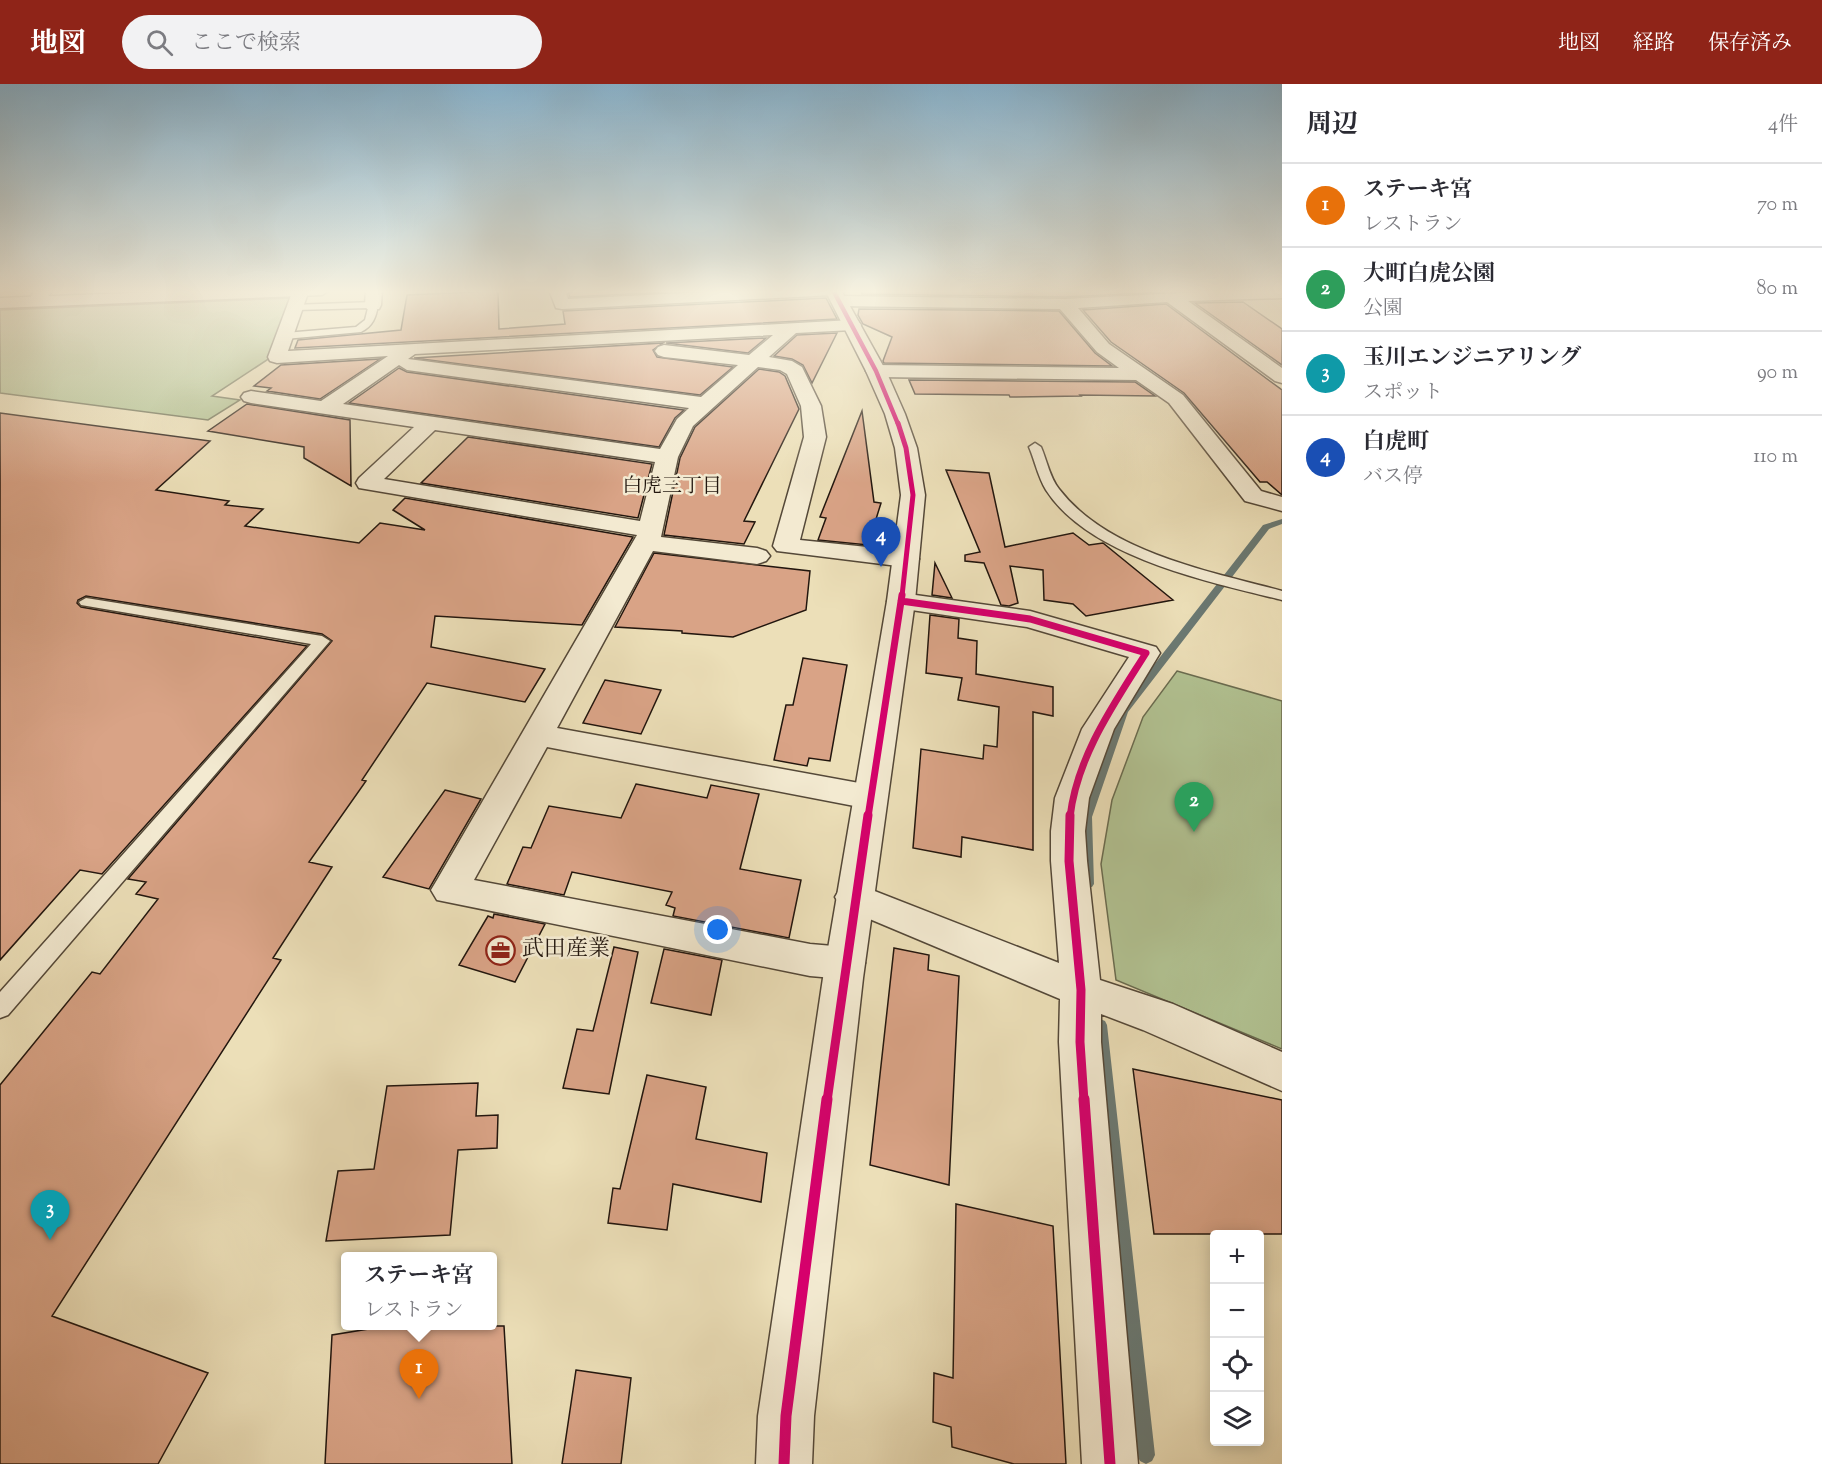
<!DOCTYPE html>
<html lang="ja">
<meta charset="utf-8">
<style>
:root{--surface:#fff;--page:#f2f2f3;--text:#2b2b33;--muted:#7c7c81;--line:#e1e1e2;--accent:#8f2418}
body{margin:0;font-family:"Sorts Mill Goudy","Noto Serif JP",serif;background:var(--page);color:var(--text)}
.controls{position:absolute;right:18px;bottom:18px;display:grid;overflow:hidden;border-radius:6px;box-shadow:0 3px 15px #0003}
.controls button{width:54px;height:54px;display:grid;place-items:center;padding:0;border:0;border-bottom:2px solid var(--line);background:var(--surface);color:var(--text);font:30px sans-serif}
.you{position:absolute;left:718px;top:846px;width:21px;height:21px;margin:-15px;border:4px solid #fff;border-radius:50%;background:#1a73e8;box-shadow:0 0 0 9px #1a73e833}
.badge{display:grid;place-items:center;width:39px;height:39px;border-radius:50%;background:var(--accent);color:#fff;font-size:20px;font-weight:700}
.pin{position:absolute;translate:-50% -50px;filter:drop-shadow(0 2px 3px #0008)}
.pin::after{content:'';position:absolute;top:32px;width:21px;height:18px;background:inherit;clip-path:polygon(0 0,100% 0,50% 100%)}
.popup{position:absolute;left:341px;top:1168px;width:156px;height:78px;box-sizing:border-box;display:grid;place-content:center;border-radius:6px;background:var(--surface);filter:drop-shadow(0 2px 4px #0005);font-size:20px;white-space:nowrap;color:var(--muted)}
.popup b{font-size:22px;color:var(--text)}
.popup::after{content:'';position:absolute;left:50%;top:100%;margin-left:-12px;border:12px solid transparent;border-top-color:var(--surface)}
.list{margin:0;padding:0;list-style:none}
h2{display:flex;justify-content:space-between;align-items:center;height:78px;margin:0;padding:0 24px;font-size:26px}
h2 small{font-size:20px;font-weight:400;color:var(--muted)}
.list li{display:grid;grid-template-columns:39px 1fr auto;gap:18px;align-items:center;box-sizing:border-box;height:84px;padding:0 24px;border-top:2px solid var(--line)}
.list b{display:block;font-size:22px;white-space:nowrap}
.list p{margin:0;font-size:20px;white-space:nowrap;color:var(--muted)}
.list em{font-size:20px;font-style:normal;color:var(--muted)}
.icon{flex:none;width:33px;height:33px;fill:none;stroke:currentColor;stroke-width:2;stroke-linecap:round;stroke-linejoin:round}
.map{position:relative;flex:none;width:1282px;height:1380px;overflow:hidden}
header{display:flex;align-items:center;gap:36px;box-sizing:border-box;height:84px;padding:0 30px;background:var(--accent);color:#fff}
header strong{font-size:28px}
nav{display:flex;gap:33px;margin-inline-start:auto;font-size:21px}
.search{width:420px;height:54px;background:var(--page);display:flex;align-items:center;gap:15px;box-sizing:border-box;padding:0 21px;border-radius:33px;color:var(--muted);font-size:22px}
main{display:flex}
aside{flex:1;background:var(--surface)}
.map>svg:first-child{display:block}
.green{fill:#b2c393;stroke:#6a6c50;stroke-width:1.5}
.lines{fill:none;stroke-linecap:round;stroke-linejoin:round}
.stream{fill:#6a7973;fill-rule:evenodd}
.building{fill:#d9a386;stroke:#22160e;stroke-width:1.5}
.service-casing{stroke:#544838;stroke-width:3}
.minor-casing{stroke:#544838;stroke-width:3}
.tertiary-casing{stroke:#544838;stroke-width:3}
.service{fill:#f3ead1;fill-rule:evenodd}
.minor{fill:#f3ead1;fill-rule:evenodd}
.tertiary{fill:#f3ead1;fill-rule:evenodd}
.cycleway-far4-casing{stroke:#f3ead1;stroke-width:7}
.cycleway-far3-casing{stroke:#f3ead1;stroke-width:8}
.cycleway-far2-casing{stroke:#f3ead1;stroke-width:10}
.cycleway-far1-casing{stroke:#f3ead1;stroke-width:13}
.cycleway-casing{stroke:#f3ead1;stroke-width:15}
.cycleway-far4{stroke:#d6006c;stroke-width:4.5}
.cycleway-far3{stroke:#d6006c;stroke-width:5}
.cycleway-far2{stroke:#d6006c;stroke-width:7}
.cycleway-far1{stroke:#d6006c;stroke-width:9}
.cycleway{stroke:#d6006c;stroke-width:11}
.labels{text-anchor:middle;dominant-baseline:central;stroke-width:5;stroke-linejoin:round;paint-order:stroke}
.far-neighbourhood-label{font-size:20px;fill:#22160e;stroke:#f3ead1}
.poi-label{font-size:22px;fill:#22160e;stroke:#f3ead1;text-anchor:start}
</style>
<header>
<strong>地図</strong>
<div class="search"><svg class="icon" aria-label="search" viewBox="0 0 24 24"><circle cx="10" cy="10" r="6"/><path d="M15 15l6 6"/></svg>ここで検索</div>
<nav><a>地図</a><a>経路</a><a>保存済み</a></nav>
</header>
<main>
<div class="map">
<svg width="1282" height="1380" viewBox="0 0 1282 1380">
<rect width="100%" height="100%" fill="#ecdfb8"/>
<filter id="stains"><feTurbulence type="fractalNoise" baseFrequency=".00333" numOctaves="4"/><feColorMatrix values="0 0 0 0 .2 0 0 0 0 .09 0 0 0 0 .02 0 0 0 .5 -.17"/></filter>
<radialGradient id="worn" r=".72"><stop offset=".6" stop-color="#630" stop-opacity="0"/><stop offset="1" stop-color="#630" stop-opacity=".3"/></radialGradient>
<path class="green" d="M293,214L270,274L212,312L240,316L208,336L0,309V226Z
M1177,587L1282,617V965L1116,896L1101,780L1112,716L1143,633Z"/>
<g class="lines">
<path class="stream" d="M1282,435V440L1269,445L1128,628L1092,733L1094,800L1092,803H1084L1082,800V733L1118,627L1263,441Z
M1100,935L1105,937L1107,941L1155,1371L1152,1377L1146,1380L1140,1377L1137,1371L1093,941L1095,937Z"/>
</g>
<path class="building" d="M613,206H708L570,213L568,208Z
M862,206H1203L1065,213L862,210Z
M498,207L499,245L565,240L563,227L826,214L837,235L295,264L298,256L401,246L407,211Z
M1243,218L1282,245V281L1195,219Z
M1166,220L1282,306V411L1267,398H1260L1184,309L1111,258L1083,226Z
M859,225L1059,227L1095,269L1112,282L884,279L883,277L892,253L863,240L858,231Z
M837,249L812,299L803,281L792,275L774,272L797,251Z
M766,254L748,269L666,259Z
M663,259L653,266L657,273L733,283L700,311L414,274Z
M380,275L320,315L267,307L271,304L254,302L281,281Z
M399,284L407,288L684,326L675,334L659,363L349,319Z
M759,285L779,288L785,292L799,325L744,437L755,438L744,460L664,451L680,374L695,343Z
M909,296L1135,298L1155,312L1080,311L1081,312L1010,313L1009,311L915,310Z
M247,320L350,336L351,402L304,374V363L208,347Z
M862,327L874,418L881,419L868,461L818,456L826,434L820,433Z
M0,329L210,357L156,406L229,417L225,421L263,425L245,442L359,459L380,439L425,446L393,426L405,414L633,453L582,541L435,532L431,563L545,585L525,618L427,599L362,696L366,697L309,778L332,783L273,874L281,876L52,1232L208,1289L158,1380H0V1001L92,888L100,890L158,815L136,810L146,798L128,795L332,557L322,550L86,512L78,516L77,519L81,523L307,562L102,790L80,786L0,876Z
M468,353L652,380L638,434L421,399Z
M946,386L989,389L1005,463L1073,449L1089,461L1103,459L1173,516L1086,532L1073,520L1044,516L1043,486L1010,482L1018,519L1009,522L1001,521L984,479L965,477V471L980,468Z
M654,469L810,487L806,526L733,553L682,549V547L615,543Z
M935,479L952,514L932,511Z
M930,531L959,535L958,554L977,557L976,590L1053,603V632L1033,628V766L962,753L961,773L913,764L921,665L983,675L984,661L997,663L999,623L958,616L962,594L926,589Z
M803,574L847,581L830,677L809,674L807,682L774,676L786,621H793Z
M605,596L661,606L641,650L583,639Z
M636,700L707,714L711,701L759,710L740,785L801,796L789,854L673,832L675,824L666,821L672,808L572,788L564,811L507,800L523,763L531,764L549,722L621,734Z
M445,706L481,715L429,805L383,793Z
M494,830L545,840L515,898L459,881L488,832L493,834Z
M614,863L638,868L609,1010L563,1004L577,945L593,947Z
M894,864L929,871L928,886L959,892L949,1101L870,1081Z
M664,865L722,876L711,931L651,919Z
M1133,985L1282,1016V1150H1154Z
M647,991L706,1003L696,1055L767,1069L761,1118L673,1100L667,1146L608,1139L613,1104L620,1105Z
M478,999L476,1032L498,1031L497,1064L458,1066L450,1151L326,1157L338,1087L374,1085L387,1002Z
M956,1120L1053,1142L1066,1380H1014L952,1363L951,1343L933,1338L934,1289L953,1294Z
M387,1242H504L512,1380H325L332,1251Z
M576,1286L631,1294L621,1380H562Z"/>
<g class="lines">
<defs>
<path id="service" d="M373,218L378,221C376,233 373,242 361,248L285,255L280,252L285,249L356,243L365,236L368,224L295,226L290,223L292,221Z
M1035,359L1041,363C1047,377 1050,394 1059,405C1108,469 1209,487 1282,507V516C1209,498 1089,473 1046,406C1038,393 1035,377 1029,363Z
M86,514L322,552L330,557L8,931L0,934V908L311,560L81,521L79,518Z"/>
<path id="minor" d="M36,206H53L41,221H29L27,217Z
M293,206H309L288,267L852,236L858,237L861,241L858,245L852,246L796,249L769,273L792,277L802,283L821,322L826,353L800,456L906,467L915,470L919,475L915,480L906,483L777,467L773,462L804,353L801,322L787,290L780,286L758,283L693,342L678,373L661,453L757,464L766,467L770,472L766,477L757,480L653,467L557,644L870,701L882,705L887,713L882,721L870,725L547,663L474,796L810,860L845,863L859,868L865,879L859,890L845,895L810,892L437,816L431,806L437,796L637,451L359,404L356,399L359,394L414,343L251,319L244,317L241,313L244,309L251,307L321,317L388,272L277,279L270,277L268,273ZM773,251L749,271L664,261L658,263L655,267L658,271L664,273L738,281L701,313L408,275L415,270ZM399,281L407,286L689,324L677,335L660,365L343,320ZM435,346L655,378L640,437L384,395Z
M366,206H382L381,221L379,225H367L365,221Z
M549,206H565L568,215L745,206H841L833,211L562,225L556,224Z
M1239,206H1282V214L1188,217L1282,284V299L1275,297L1167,218L1078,224L1109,260L1183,311L1261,407L1282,413V427L1245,417L1169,319L1136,296L876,293L869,291L866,287L869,283L876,281L1119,284L1097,268L1060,225L839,222L831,217L839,212L1065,215Z
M901,509L1030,527L1156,563L1160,569L1114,645L1089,714L1085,747L1087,777L1100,896L1173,920L1282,968V1007L1143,946L1101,930V958L1138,1380H1082L1059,958L1060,915L841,823L835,813L841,803L854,799L1059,879L1051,777V747L1055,714L1082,645L1129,573L1027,543L891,523L887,517L891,511Z"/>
<path id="tertiary" d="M209,206H330L322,211L0,224V214Z
M825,206H841L886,287L905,330L917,364L925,411L915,517L863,894L814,1332L812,1380H756L758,1332L823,894L887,517L901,411L895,364L885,330L866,287Z"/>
</defs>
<use href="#service" class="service-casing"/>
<use href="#minor" class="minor-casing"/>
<use href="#tertiary" class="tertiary-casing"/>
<use href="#service" class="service"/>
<use href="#minor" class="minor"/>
<use href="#tertiary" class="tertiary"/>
<defs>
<path id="cycleway-far4" d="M833,206L876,287L898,340"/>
<path id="cycleway-far3" d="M898,339L906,364L913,411L902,512"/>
<path id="cycleway-far2" d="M901,517L1030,535L1146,569C1114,620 1077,672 1070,733
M868,733L902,511"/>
<path id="cycleway-far1" d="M1070,731L1069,777L1081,906L1080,958L1084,1017
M827,1017L868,731"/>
<path id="cycleway" d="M1084,1015L1110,1380
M784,1380L786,1332L827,1015"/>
</defs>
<use href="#cycleway-far4" class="cycleway-far4-casing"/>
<use href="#cycleway-far3" class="cycleway-far3-casing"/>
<use href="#cycleway-far2" class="cycleway-far2-casing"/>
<use href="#cycleway-far1" class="cycleway-far1-casing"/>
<use href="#cycleway" class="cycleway-casing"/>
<use href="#cycleway-far4" class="cycleway-far4"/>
<use href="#cycleway-far3" class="cycleway-far3"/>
<use href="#cycleway-far2" class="cycleway-far2"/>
<use href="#cycleway-far1" class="cycleway-far1"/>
<use href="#cycleway" class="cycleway"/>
</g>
<linearGradient id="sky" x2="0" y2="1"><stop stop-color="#89b7d4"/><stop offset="0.52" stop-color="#f6f1df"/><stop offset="1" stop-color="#f6f1df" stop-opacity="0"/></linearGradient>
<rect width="1282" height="399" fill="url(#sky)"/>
<defs>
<symbol id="office-ring" viewBox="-11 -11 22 22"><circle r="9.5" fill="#f3ead1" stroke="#8f2418" stroke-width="1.5"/><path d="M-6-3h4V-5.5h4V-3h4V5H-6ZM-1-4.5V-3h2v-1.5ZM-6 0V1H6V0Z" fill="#8f2418"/></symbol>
</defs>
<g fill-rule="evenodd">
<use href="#office-ring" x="484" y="850" width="33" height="33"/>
</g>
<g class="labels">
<g class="far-neighbourhood-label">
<text x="672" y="403">白虎三丁目</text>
</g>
<g class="poi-label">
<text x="522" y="866">武田産業</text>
</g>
</g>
<rect width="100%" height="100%" filter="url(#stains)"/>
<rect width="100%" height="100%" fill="url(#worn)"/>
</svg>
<div class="controls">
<button>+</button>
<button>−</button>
<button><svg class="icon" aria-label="locate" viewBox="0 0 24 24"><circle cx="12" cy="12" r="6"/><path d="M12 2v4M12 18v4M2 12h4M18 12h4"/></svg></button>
<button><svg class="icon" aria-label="layers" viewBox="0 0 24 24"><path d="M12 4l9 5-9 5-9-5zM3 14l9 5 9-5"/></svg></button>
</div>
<div class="you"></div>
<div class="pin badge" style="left:419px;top:1315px;background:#e8710a">1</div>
<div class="popup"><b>ステーキ宮</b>レストラン</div>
<div class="pin badge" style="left:1194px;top:748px;background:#2e9e5b">2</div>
<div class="pin badge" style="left:50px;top:1156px;background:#0f9aa8">3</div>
<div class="pin badge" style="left:881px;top:483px;background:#1a4fb4">4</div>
</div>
<aside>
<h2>周辺<small>4件</small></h2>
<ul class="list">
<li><span class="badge" style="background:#e8710a">1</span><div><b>ステーキ宮</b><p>レストラン</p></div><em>70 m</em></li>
<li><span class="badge" style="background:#2e9e5b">2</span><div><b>大町白虎公園</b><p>公園</p></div><em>80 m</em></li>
<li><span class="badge" style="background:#0f9aa8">3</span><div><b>玉川エンジニアリング</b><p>スポット</p></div><em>90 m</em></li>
<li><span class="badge" style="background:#1a4fb4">4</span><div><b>白虎町</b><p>バス停</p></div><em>110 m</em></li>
</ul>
</aside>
</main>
